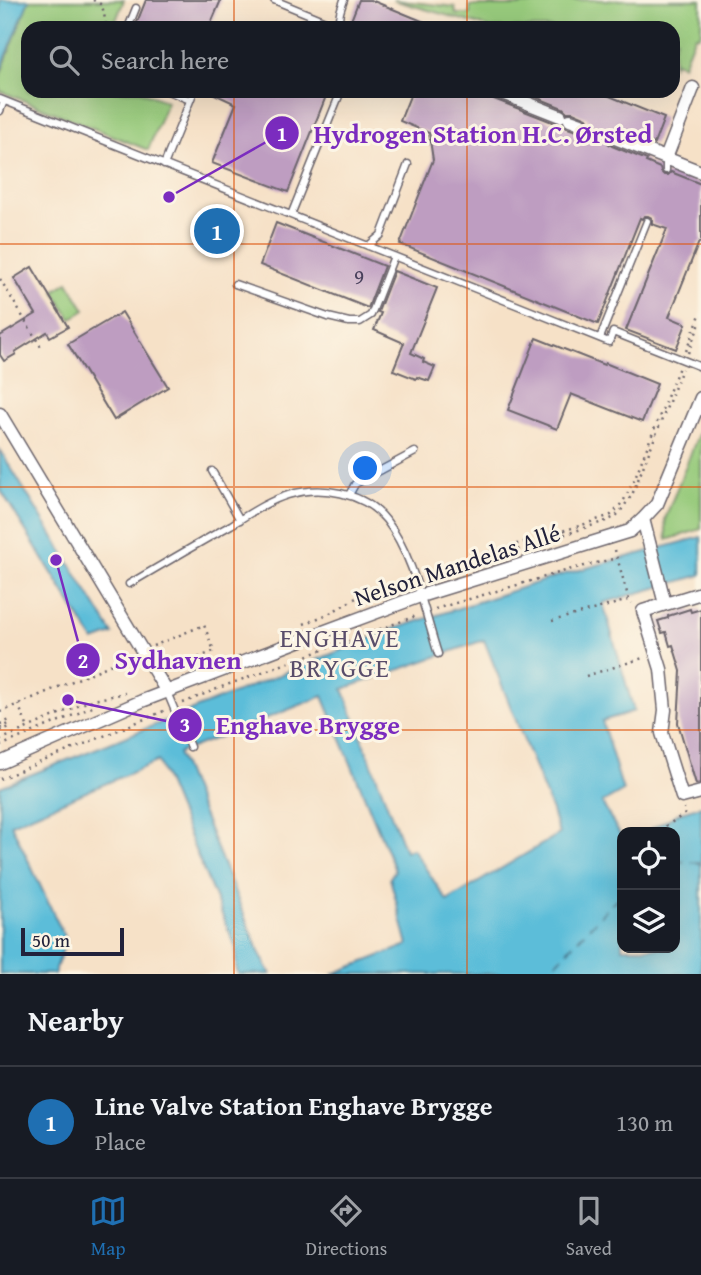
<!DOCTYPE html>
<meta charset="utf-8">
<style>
:root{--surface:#171b24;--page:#20242c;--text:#f1f3f6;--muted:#9ea1a6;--line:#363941;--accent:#1f6fb2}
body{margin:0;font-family:"Gentium Book Plus",serif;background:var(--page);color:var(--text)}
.controls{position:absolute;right:21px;bottom:21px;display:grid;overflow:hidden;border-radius:14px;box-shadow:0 7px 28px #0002}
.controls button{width:63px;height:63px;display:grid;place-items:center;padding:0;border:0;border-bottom:2px solid var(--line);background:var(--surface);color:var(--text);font:35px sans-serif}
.scale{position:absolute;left:21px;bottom:18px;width:103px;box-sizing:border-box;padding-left:7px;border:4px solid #22223b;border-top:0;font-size:19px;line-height:24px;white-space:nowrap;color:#22223b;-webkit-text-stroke:5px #fcf5e5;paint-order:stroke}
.you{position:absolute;left:366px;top:469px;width:24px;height:24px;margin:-18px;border:5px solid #fff;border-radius:50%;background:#1a73e8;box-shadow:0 0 0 10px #1a73e833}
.badge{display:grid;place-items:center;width:46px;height:46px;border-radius:50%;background:var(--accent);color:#fff;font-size:23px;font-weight:700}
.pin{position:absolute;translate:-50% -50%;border:4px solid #fff;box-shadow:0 2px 7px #0006}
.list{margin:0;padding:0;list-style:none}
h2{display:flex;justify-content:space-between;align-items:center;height:91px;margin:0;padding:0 28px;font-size:30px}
h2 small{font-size:23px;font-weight:400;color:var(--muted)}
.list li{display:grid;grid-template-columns:46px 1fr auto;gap:21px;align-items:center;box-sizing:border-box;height:112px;padding:0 28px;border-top:2px solid var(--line)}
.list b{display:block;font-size:26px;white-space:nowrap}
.list p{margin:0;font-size:23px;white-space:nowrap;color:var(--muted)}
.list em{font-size:23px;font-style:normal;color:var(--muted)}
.icon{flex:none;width:38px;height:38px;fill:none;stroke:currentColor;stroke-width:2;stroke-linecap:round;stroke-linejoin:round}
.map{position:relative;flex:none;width:701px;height:974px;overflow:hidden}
.search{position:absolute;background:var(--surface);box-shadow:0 7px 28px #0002;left:21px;right:21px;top:21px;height:77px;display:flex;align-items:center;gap:18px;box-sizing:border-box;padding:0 24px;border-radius:21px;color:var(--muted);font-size:26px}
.sheet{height:203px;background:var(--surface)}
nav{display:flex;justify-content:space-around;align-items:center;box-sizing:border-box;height:98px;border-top:2px solid var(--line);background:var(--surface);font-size:19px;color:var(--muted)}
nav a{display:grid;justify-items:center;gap:4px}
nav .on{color:var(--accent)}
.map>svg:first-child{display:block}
.green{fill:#97ca7b;stroke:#5c765b;stroke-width:2}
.water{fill:#5bbdd9;stroke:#3e708a;stroke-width:2;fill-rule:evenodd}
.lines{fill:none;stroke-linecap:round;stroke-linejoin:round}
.ferry{stroke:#365872;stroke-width:2;stroke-dasharray:9 7;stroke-linecap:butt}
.building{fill:#be9dc1}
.street-tunnel{stroke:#ccbbab;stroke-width:12;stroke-dasharray:12 6;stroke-linecap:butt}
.lane-casing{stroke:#6c656c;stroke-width:9}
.street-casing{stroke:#6c656c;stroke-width:15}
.path{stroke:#6c656c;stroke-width:2.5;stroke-dasharray:2 5;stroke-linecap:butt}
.lane{stroke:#fff;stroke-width:6}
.street{stroke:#fff;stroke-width:12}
.grid{fill:none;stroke:#de560e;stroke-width:2;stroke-opacity:0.55}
.labels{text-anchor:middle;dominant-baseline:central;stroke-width:6;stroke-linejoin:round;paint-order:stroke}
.number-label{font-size:21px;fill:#49415c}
.street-label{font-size:24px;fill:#22223b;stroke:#fcf5e5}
.neighbourhood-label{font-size:26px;letter-spacing:2px;fill:#594d6a;stroke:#fcf5e5}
.leader{fill:none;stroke:#7b2cbf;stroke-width:2.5}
.callout-dot{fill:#7b2cbf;stroke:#fcf5e5;stroke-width:2.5}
.mark-label{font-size:21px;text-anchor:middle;font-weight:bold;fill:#fff}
.callout-label{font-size:26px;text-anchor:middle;font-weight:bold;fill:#7b2cbf;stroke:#fcf5e5;stroke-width:6;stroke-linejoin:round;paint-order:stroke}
</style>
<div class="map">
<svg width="701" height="974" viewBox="0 0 701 974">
<rect width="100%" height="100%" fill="#fcf5e5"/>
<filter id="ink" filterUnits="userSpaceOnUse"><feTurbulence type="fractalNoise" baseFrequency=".0143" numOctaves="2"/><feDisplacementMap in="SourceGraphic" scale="14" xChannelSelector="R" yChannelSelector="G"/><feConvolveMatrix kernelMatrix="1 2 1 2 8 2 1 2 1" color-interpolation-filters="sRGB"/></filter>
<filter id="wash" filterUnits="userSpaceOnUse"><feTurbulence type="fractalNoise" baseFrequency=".00686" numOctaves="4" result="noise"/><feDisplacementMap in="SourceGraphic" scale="28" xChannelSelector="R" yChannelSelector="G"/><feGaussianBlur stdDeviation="1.57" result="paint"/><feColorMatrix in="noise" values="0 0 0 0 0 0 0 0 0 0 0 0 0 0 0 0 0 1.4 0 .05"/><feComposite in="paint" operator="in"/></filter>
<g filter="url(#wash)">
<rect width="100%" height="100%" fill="#f6e1c7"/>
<path class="green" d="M29,0H124L113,28H28V91H141L167,102L148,150L0,91V76Z
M393,0L455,7L456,14H470V6H515L567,0H701V31L699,36L695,35L683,65L675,62L673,65V47L676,39L673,37V28H491Z
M68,282L85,310L71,319L54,291Z
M701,427V529L667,540L665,519Z"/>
<path class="water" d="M0,0H29L0,72Z
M0,450L113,634L94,641L0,489Z
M701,537V575L603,603L634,711L602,721L623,791L602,803L622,838V948H675V832H646L681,812L701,806V974H333L408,945L390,878L395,870L323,696L178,753L259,952L271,974H238L236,967V948L158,761L11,824L66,940L54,974H0V787L394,629L561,575ZM484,640L552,811L559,834L447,901L413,849L405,851L343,689Z"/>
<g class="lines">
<path class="ferry" d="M675,861L701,863
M545,974L622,893"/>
</g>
<g id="blocks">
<path class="building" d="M146,0H221L209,28H144L136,25Z
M359,0H371L439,28H363L350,23Z
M208,91H328L288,192L212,163L236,104Z
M412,91H488L490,96L494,99L557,124H563L567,128L579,132L586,131L589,128V122L587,118L573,112H567L563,108L521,91H597L664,118L654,144L614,129L609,132L606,139L608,143L612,146L647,160L646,162L660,168L661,172L664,175H668L671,172L701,184V243L699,242L669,317L686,324L676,349L626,330L667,229L652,224V218L648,216H644L642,219L640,218L598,324L400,244L433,160L429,133L400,121Z
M214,208L230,214L229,218L234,221L223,246L218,245L217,247L201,241Z
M276,223L384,266L368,308L260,265Z
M32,267L68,327L50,337L47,332L15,352L16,354L4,361L0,355V336L36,314L14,278Z
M394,271L437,288L411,353L424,359L423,362L435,367L429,381L417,377L416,379L393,370L404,343L374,330L381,313L378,312Z
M122,312L168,387L114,420L68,344Z
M536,338L604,365L605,363L657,384L642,422L571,394L557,429L508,410Z
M690,609L691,612L701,609V783L696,784L678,723L681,671L673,645L670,646L666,632L662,633L658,621L668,618V616Z"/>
</g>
</g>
<g filter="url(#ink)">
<use href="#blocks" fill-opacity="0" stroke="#6c656c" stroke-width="2"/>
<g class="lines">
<path class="street-tunnel" d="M581,124L615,138"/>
<defs>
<path id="lane" d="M274,0L342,28
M128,28L136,8
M342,28C336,19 341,9 344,0
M168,91L190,100
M0,99L609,342L613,332L701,367
M0,111L4,101
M666,158V170
M164,165L194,91
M291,215L341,91
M368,246L381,235L408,164
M235,284L328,317L349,322H360L371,315L394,256
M600,338L647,221
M212,471L240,520
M349,495L355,484L415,452
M129,584C163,564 197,544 231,525C249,514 268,501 288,495C321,485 364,492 386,520C414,556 424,611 438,654
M167,692L190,747"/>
<path id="street" d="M497,91L560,116
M570,120L581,124
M615,138L701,172
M666,158L693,88
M0,414L167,692
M643,519L665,604
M701,593L643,611L661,669L665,710L662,733L682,797L701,792
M0,763L142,701L296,642L420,596L630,531L643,519L657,504L701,398"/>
</defs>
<use href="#lane" class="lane-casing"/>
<use href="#street" class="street-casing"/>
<path class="path" d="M93,0L102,5L107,28
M0,279L41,347
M686,351L701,312
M688,353L701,321
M615,550L629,600L632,603
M423,574L455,562L579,526L611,515L617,509L624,500L634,480L679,367
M431,578L606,521L615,517L620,512L632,495L682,369
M435,609L572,569L617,558
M552,621L629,600
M304,624L330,613L356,598L407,580
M153,646L204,625L214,651L184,664
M586,676L643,658
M183,703L224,686L416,616
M18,704L28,728
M0,712L131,656
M0,724L10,720
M0,728L11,723
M0,731L12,726
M0,740L89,701L125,693
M0,746L95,706
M0,779L164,711
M663,832L664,827L685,814L684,808"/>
<use href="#lane" class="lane"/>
<use href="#street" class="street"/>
</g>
</g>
<path class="grid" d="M234,0V28M467,0V28M234,91V974M467,91V974M0,244H701M0,487H701M0,730H701"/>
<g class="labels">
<g class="number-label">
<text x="359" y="276">9</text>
</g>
<g class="street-label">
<text transform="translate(457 565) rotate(-18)">Nelson Mandelas Allé</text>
</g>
<g class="neighbourhood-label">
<text x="340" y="637">ENGHAVE<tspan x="340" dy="30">BRYGGE</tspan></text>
</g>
</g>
<path class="leader" d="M169 197L282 133M56 560L83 660M68 700L185 725"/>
<g class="callout-dot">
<circle cx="169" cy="197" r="7"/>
<circle cx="56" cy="560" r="7"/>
<circle cx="68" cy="700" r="7"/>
<circle cx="282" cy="133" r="18"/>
<circle cx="83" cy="660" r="18"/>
<circle cx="185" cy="725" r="18"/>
</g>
<g class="mark-label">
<text x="282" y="141">1</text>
<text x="83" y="668">2</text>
<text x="185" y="732">3</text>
</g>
<g class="callout-label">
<text x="483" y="143">Hydrogen Station H.C. Ørsted</text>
<text x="178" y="669">Sydhavnen</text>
<text x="308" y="734">Enghave Brygge</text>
</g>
</svg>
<div class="controls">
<button><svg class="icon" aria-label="locate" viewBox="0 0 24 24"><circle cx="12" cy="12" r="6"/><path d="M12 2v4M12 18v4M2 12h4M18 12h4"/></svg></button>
<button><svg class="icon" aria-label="layers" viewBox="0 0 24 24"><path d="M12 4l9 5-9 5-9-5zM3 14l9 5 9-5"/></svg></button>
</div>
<div class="scale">50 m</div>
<div class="you"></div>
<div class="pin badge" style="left:217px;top:231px">1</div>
<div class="search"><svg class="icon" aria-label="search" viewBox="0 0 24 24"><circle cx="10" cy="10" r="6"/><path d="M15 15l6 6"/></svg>Search here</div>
</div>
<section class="sheet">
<h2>Nearby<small></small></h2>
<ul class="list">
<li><span class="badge">1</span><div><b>Line Valve Station Enghave Brygge</b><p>Place</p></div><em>130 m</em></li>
</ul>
</section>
<nav>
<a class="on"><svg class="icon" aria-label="map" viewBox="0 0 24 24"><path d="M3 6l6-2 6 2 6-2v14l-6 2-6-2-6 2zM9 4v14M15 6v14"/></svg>Map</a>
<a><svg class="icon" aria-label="directions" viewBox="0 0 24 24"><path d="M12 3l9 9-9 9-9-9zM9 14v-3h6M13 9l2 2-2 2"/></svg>Directions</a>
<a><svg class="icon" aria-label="saved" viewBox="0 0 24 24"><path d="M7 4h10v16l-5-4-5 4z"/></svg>Saved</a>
</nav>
